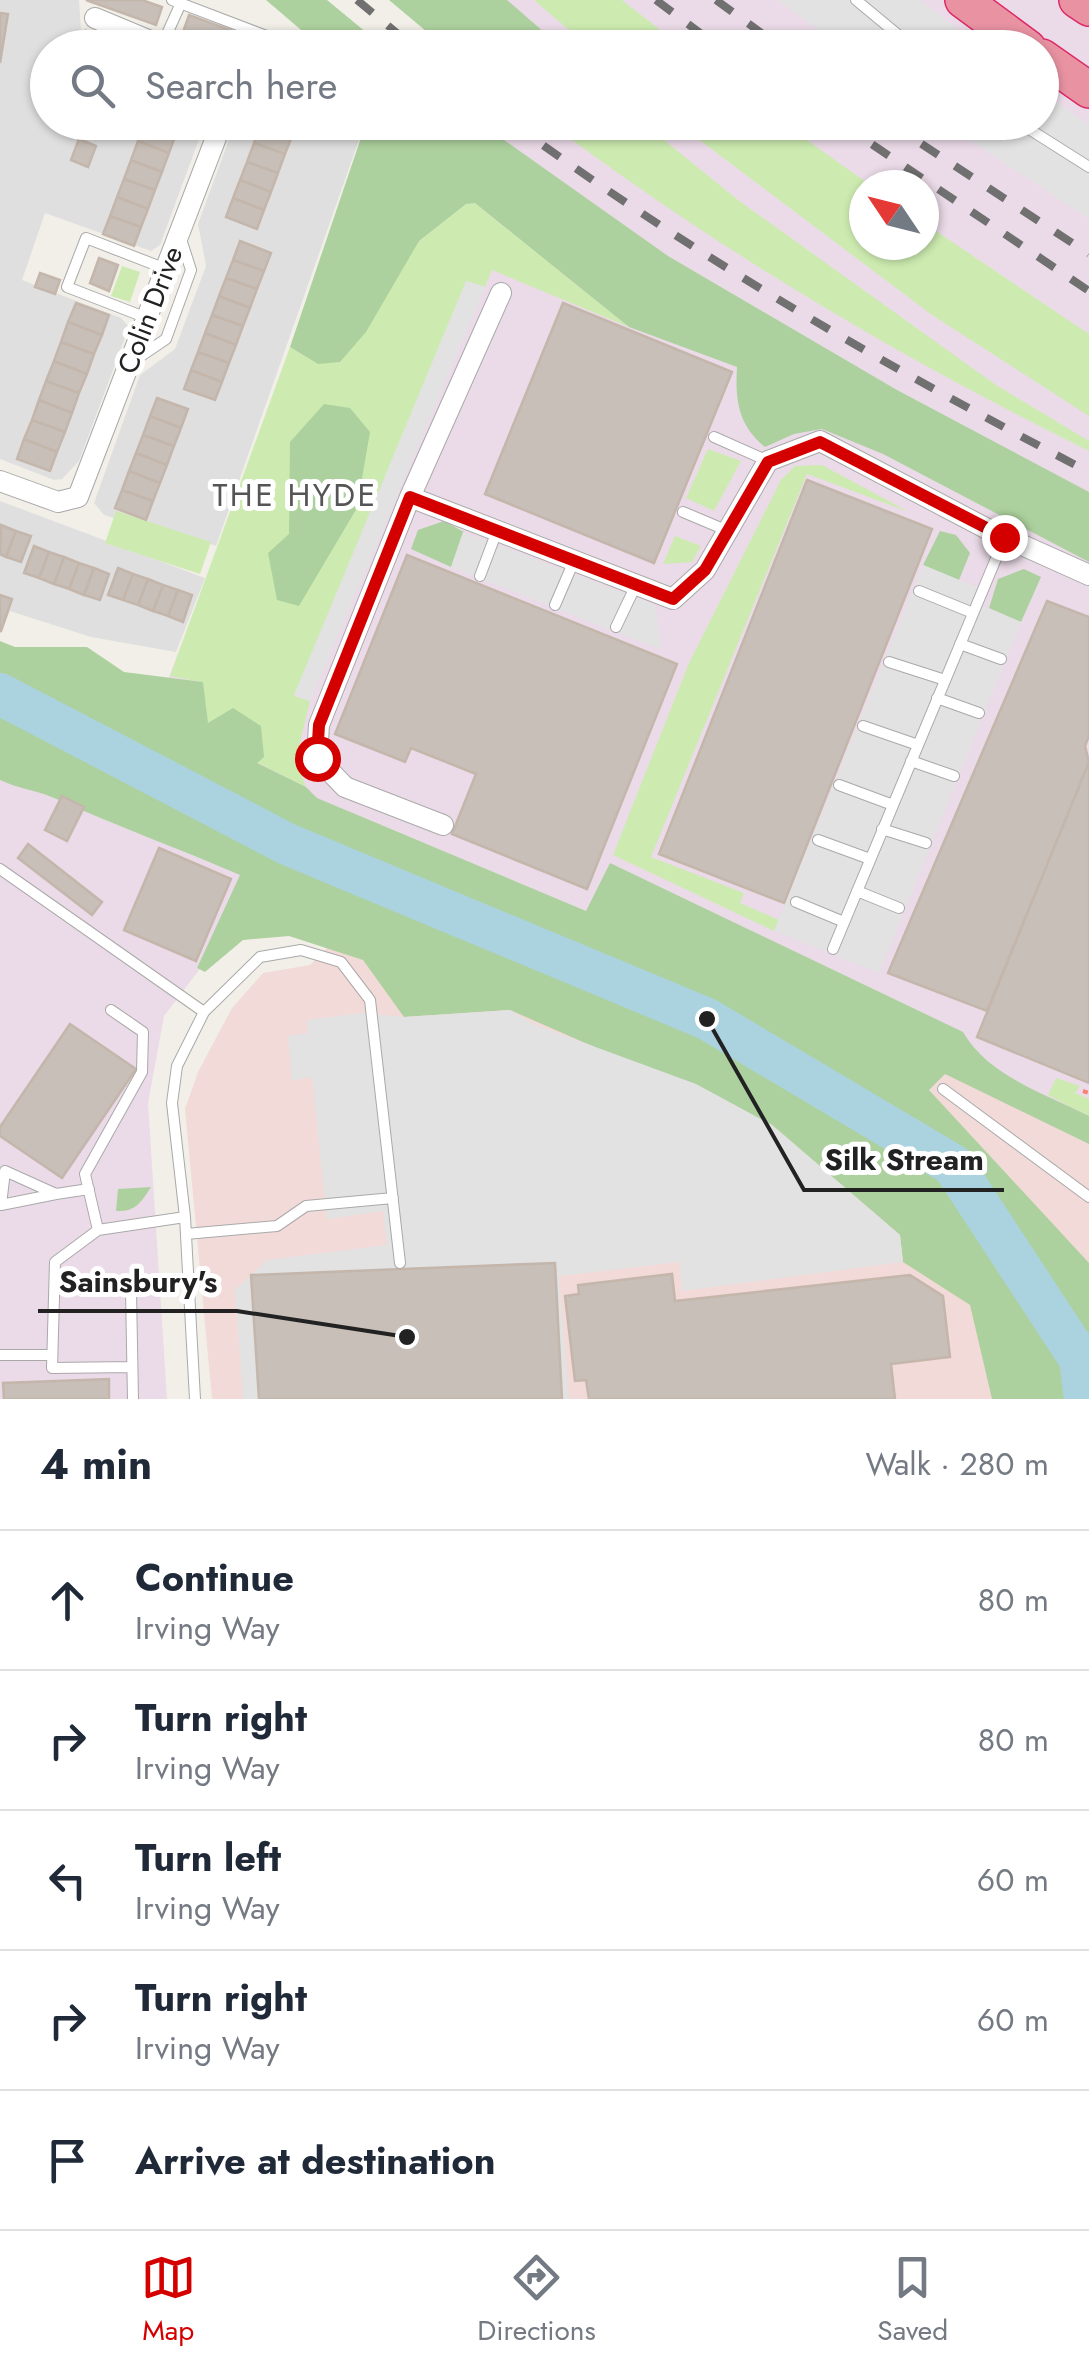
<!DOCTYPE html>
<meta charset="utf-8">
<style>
:root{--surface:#fff;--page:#f6f6f7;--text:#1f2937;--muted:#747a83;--line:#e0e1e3;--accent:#d40000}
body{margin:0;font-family:Jost,sans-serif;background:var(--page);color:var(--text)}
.compass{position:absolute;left:849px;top:170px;width:90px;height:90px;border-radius:50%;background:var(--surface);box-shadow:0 2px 8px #0004;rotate:305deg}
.stop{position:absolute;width:30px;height:30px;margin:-22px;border:8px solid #d40000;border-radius:50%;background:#fff}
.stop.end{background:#d40000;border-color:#fff;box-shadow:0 2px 10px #0008}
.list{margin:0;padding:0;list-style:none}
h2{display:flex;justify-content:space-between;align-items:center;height:130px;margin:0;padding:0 40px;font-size:42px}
h2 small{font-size:32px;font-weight:400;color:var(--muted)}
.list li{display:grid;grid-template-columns:65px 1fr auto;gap:30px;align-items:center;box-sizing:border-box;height:140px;padding:0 40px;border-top:2px solid var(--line)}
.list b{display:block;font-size:38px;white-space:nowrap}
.list p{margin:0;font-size:32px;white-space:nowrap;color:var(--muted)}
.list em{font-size:32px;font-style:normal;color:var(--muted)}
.icon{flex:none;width:55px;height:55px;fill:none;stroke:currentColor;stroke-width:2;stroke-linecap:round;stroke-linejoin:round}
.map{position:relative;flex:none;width:1089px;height:1399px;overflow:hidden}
.search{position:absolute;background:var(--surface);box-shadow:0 2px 8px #0004;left:30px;right:30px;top:30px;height:110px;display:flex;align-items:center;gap:25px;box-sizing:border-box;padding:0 35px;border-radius:55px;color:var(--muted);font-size:38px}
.sheet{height:830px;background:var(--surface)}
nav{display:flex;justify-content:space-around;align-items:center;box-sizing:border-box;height:140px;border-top:2px solid var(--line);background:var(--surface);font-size:28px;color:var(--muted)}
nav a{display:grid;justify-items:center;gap:5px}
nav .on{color:var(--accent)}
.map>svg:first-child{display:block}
.residential{fill:#e0dfdf}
.commercial{fill:#f2dad9}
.industrial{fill:#ebdbe8;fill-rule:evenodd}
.grass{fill:#cdebb0}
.forest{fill:#add19e}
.parking{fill:#e2e2e2}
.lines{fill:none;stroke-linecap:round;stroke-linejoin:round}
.river{stroke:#aad3df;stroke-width:42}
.building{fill:#c7bfb8;stroke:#c4b6ab;stroke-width:2.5}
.lane-casing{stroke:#a9a9a9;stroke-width:12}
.street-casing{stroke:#a9a9a9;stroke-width:22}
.highway-casing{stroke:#dc2a67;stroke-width:38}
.path{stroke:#fa8072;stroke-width:4;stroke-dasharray:5 5;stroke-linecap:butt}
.lane{stroke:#fff;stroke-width:10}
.street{stroke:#fff;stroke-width:20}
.highway{stroke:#e892a2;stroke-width:35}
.rail{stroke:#707070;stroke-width:8;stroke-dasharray:20 20;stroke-linecap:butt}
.route{stroke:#d40000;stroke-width:12}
.labels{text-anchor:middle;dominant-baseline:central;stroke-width:10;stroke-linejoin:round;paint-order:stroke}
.street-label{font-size:28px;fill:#222;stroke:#fff}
.quarter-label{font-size:32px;letter-spacing:2.5px;fill:#555;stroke:#fff}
.leader{fill:none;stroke:#222;stroke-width:4}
.callout-dot{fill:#222;stroke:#fff;stroke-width:4}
.callout-label{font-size:30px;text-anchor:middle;font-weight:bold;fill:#222;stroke:#fff;stroke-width:10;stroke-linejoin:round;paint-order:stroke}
</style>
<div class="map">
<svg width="1089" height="1399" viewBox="0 0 1089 1399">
<rect width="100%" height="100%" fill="#f2efe9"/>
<path class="residential" d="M0,0H79L82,47L48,48V122L205,123L160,245L151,251L45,213L22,280L121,318L129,327L79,461L62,479L54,480L0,459Z
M235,123H365L216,546L116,511L114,518L104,515L94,503L140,375L175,349L206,266L198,224Z
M0,501L205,578L176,652L91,637L10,611L0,634Z"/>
<path class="commercial" d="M344,931L947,1069L1089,1137V1399H212L185,1109L198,1072L232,1008L263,973L310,965Z"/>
<path class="industrial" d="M455,0H1083L1089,4V1138L948,1070L135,765L383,123L1042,122V48L418,47ZM864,185H924V245H864Z
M0,746L250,862L199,970L164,1016L148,1103L167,1399H0Z"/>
<path class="grass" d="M534,0H622L682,47H589Z
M549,123H643L738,200L996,385L1089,441V451C893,354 724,253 549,123Z
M677,123H783L870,185H864V245H924V223L1089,334V416L932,315Z
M475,203L629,327L492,270L485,287L467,281L294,696L310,701L296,759L306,787L256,762L207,724L202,682L170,676L290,347L318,364L419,241L466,204Z
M122,266L140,272L130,302L111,296Z
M708,449L741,461L714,511L686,498Z
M822,465L909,512L807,474L651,857L744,893L740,903L779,920L774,931L613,855L689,663L781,480L795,466Z
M116,511L211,542L200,574L105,543Z
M675,536L701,546L692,562L663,564Z
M1056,1078L1080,1086L1075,1093L1089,1099V1116L1048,1095Z"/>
<path class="forest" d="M266,0H327L384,47H321Z
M389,0H507L561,47H445Z
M366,123H480L668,256L897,390L1089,492V562L883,454L822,429L794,434L765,447C738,425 735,400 737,367L629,327L475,203L466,204L419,241L366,332L340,362L318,364L290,347Z
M324,404L350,408L370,432L357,508L299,606L277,600L268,553L289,534L290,442Z
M444,521L464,532L451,567L411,549L418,530Z
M940,531L956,535L970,553L959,580L923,565Z
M1024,569L1041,577L1021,622L989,608L998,579Z
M0,641L15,647H87L124,672L203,682L208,723L233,708L261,726L264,757L257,763L306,787L317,798L586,911L610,863L963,1032C988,1076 1046,1094 1089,1116V1144L945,1074L929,1090L1089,1263V1399H992L970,1305L903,1262L900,1235L772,1125L510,1010L404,1017L363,960L289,936L243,940L205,972L197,968L240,875C180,849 119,827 59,800C40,791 19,789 0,780Z
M151,1187C141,1203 135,1212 116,1211L118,1189Z"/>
<path class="parking" d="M778,0H919L983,47H842Z
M1042,91L1089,125V219L944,123L1042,122Z
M466,281L485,287L310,701L294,695Z
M463,532L655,605L662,650L451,567Z
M923,565L981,589L976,603L1021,622L879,973L774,931Z
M510,1010L533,1024L696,1084L772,1125L900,1235L903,1262L682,1291L680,1262L559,1276L569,1399H243L235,1290L267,1260L387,1245L383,1211L327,1219L312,1077L292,1081L288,1036L308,1033L307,1020L361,1013L404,1017Z"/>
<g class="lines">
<path class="river" d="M0,694L287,844L707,1019L953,1165L1080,1359L1085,1399"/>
</g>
<path class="building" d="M86,0H142L162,7L156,25Z
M0,13L8,14L0,63Z
M189,15L279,48H218L182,35Z
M86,31L131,48H87Z
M145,122H180L176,134Z
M261,122H297L292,136Z
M145,123L176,134L169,153L138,141Z
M261,125L292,136L285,154L254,143Z
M79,139L96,146L88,167L71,160Z
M138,141L169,153L162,172L131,160Z
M254,143L285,154L278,173L247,162Z
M131,160L162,172L155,190L124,179Z
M247,162L278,173L271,192L240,180Z
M124,179L155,190L148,209L117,197Z
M240,180L271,192L264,210L233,198Z
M117,197L148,209L141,227L110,216Z
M233,198L264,210L257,229L226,217Z
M110,216L141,227L134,246L103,234Z
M240,241L271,253L264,271L233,260Z
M99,258L118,265L109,291L90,283Z
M233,260L264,271L257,289L226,278Z
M40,273L60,280L55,294L35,287Z
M226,278L257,289L250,308L219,296Z
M219,296L250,308L243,326L212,315Z
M76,303L109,315L102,335L68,322Z
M563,303L732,372L654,563L485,494Z
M212,315L243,326L236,345L205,333Z
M68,322L102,335L94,354L61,342Z
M205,333L236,345L229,363L198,352Z
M61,342L94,354L87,374L54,361Z
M198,352L229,363L222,382L191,370Z
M54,361L87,374L79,393L46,381Z
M191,370L222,382L215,400L184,389Z
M46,381L79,393L72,413L39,400Z
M157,398L188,409L181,428L150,416Z
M39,400L72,413L65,432L32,420Z
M150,416L181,428L174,446L143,435Z
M32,420L65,432L57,452L24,439Z
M143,435L174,446L167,465L136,453Z
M24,439L57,452L50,471L17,459Z
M136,453L167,465L160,483L129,471Z
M129,471L160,483L153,501L122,490Z
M807,480L932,529L784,903L659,854Z
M122,490L153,501L146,520L115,508Z
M1,525L16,531L6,557L0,554Z
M16,531L31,536L21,562L6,557Z
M34,546L49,552L39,578L24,573Z
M49,552L64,557L54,584L39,578Z
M407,555L677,664L587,889L452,834L476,774L411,748L405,762L335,734Z
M64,557L79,563L69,589L54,584Z
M79,563L94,568L84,595L69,589Z
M94,568L109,574L100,600L84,595Z
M118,568L133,574L123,600L108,595Z
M133,574L148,579L138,605L123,600Z
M148,579L163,585L153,611L138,605Z
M163,585L178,590L168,616L153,611Z
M178,590L192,595L183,622L168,616Z
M0,595L12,599L1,631H0Z
M1047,601L1089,617V736L1085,746L1089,762L987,1011L888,973Z
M1089,762V1083L977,1037Z
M62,796L84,807L67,841L45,830Z
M28,844L102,902L92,915L18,858Z
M159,848L231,879L196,961L124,930Z
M70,1024L136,1069L62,1178L0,1136V1127Z
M555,1263L562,1399H259L251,1275Z
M672,1274L675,1301L910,1275L943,1296L950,1357L891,1364L895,1399H589L586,1380L575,1381L565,1296L579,1294L578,1285Z
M109,1379V1399H4L3,1383Z"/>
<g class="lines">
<defs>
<path id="lane" d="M172,0L298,48
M856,0L914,48
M162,45L181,3
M1018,122L1089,167
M147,318L67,287L86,238L166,269
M135,360L166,339L191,270L181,239
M714,437L768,461
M683,512L728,531
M480,576L497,531
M919,591L973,613
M555,605L574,561
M616,627L636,585
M960,644L1001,659
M889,662L945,680
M937,698L979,713
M863,726L918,745
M911,761L954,776
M839,785L893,805
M882,829L926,843
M818,840L870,859
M0,869L204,1012L177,1066L172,1103L185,1217L195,1399
M857,891L899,908
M796,902L844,922
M833,949L1005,537
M204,1012L260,957L301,950L341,962L370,1000L400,1263
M943,1089L1089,1197
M5,1171L56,1194L1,1205Z
M56,1194L89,1189
M98,1230L85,1174L142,1072L143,1032L111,1010
M186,1234L277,1226L306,1206L393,1198
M131,1291L133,1399
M0,1355H52
M132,1367L52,1368L55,1262L98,1230L185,1217"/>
<path id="street" d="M95,18L167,48
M0,481L58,502L78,497L222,122
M410,497L501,293
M443,825L345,787L317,758L319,725L410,497L673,599L705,570L768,461L820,441L993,532L1089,575"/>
<path id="highway" d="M963,0L1028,48
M1077,0L1089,8
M1042,57L1089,90"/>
</defs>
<use href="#lane" class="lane-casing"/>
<use href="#street" class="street-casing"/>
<use href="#highway" class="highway-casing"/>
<path class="path" d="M1083,1091L1089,1093"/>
<use href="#lane" class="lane"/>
<use href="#street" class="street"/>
<use href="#highway" class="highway"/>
<path class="rail" d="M357,0L415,48
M656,0L720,48
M716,0L782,48
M511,122C693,256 889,368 1089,472
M839,122L1089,291
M888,122L1089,254"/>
</g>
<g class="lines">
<path class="route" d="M317,758L319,725L410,497L673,599L705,570L768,462L820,442L1004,537"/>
</g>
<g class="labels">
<g class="street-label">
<text transform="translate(150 310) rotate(-69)">Colin Drive</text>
</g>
<g class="quarter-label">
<text x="295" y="495">THE HYDE</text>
</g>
</g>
<path class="leader" d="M707 1019L804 1190H1004M407 1337L237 1311H38"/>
<g class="callout-dot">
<circle cx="707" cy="1019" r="10"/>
<circle cx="407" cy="1337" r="10"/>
</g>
<g class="callout-label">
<text x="904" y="1170">Silk Stream</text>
<text x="138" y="1292">Sainsbury's</text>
</g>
</svg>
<svg class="compass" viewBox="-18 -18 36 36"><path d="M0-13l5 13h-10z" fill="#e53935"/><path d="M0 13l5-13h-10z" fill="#747a83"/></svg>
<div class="stop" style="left:317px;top:758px"></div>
<div class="stop end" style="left:1004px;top:537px"></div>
<div class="search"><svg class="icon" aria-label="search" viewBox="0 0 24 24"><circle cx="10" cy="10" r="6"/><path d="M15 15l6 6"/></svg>Search here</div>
</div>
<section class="sheet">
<h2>4 min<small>Walk · 280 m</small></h2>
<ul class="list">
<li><svg class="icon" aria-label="ahead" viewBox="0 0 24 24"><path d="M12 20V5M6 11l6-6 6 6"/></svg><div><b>Continue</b><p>Irving Way</p></div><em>80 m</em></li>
<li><svg class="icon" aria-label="right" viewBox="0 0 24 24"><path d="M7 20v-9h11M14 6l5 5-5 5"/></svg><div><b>Turn right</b><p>Irving Way</p></div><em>80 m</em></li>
<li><svg class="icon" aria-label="left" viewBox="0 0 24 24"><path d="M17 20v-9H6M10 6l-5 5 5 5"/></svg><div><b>Turn left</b><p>Irving Way</p></div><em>60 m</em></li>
<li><svg class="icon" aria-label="right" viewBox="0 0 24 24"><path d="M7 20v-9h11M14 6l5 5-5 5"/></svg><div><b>Turn right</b><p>Irving Way</p></div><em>60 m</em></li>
<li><svg class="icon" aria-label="arrive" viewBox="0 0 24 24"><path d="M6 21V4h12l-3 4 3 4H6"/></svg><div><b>Arrive at destination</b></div></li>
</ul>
</section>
<nav>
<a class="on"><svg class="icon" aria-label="map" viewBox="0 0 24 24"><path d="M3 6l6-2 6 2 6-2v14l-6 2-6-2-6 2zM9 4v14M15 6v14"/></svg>Map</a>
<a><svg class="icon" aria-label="directions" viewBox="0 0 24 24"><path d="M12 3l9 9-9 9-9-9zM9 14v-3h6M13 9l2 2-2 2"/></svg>Directions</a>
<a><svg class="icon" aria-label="saved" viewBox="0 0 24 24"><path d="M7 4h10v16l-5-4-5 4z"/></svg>Saved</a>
</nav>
